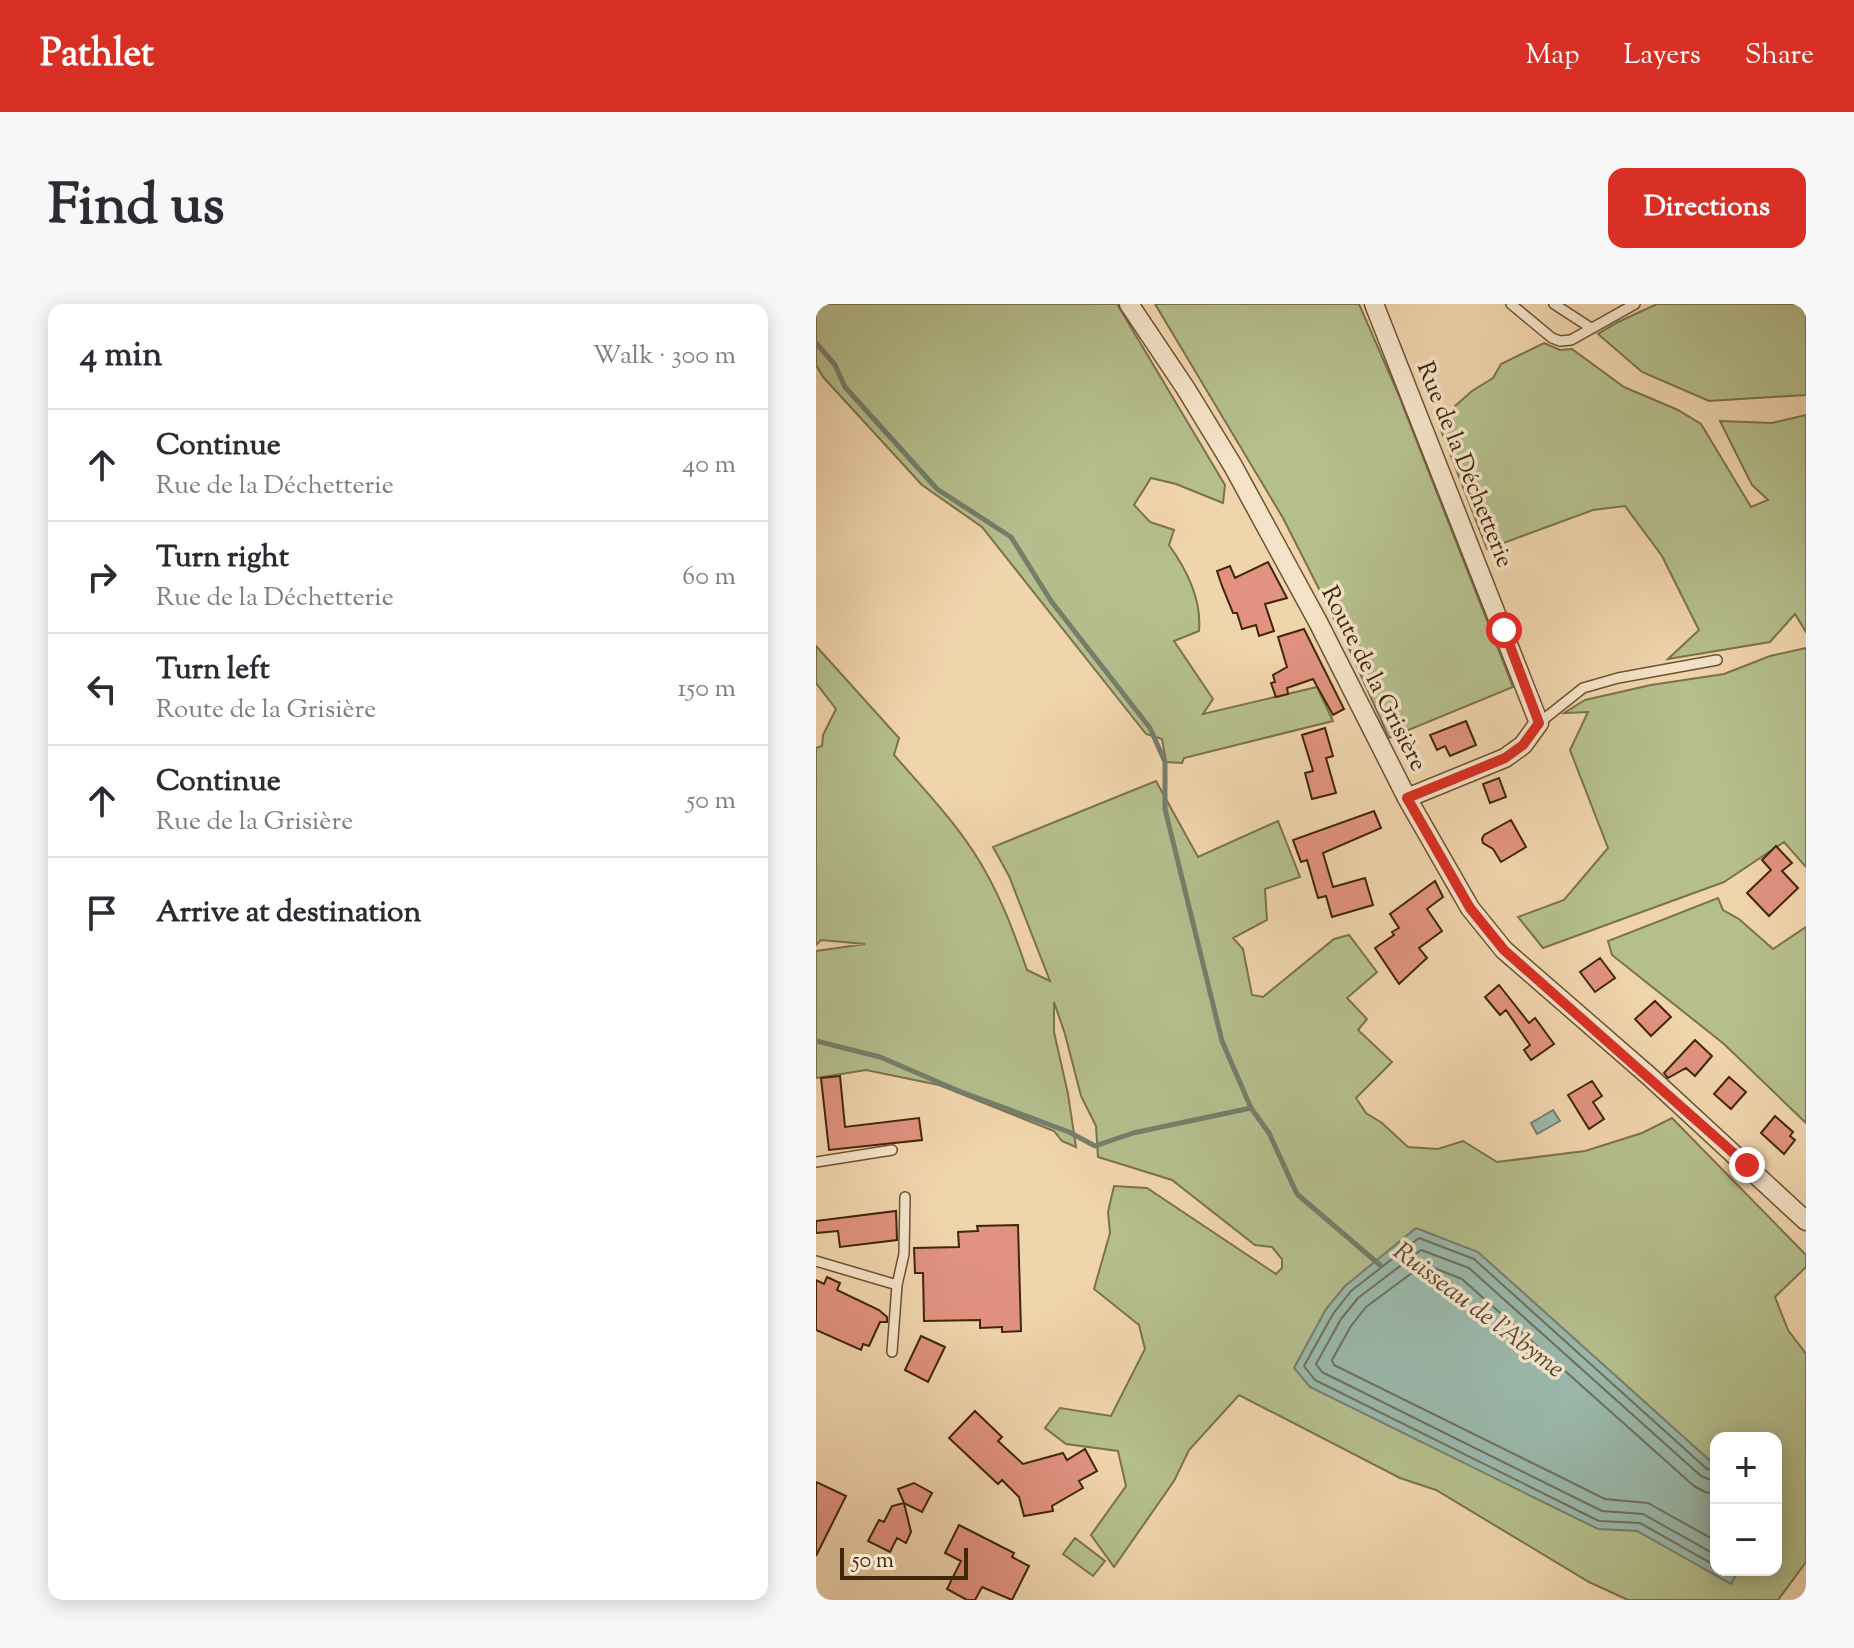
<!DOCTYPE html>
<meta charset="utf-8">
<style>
:root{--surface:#fff;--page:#f7f7f7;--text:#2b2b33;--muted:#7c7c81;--line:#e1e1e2;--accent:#d93025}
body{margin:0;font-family:"Sorts Mill Goudy",serif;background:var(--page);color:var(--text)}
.controls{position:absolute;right:24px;bottom:24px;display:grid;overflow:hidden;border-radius:16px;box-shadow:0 4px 20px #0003}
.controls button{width:72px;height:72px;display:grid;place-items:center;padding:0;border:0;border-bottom:2px solid var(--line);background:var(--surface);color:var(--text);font:40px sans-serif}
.scale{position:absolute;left:24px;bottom:20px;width:128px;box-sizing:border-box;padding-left:8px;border:4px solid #41260b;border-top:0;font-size:22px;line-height:28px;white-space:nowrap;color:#41260b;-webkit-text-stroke:6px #f5e3c9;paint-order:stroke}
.stop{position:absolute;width:24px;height:24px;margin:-18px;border:6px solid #d93025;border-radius:50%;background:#fff}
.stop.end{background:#d93025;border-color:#fff;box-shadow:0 2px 8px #0008}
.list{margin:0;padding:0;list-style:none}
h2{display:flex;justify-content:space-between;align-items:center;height:104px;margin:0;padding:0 32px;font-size:34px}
h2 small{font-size:26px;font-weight:400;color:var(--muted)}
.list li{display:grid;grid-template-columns:52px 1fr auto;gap:24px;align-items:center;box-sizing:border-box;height:112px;padding:0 32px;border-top:2px solid var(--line)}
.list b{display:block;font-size:30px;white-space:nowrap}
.list p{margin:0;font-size:26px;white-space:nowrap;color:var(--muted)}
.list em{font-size:26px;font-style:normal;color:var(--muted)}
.icon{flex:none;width:44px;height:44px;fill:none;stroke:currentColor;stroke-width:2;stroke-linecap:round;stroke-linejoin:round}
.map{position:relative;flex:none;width:990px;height:1296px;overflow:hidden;border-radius:16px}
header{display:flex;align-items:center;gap:48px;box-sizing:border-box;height:112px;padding:0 40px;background:var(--accent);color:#fff}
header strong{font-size:38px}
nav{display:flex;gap:44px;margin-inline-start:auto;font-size:28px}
.intro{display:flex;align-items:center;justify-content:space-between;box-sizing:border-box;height:192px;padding:0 48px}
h1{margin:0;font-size:56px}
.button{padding:20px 36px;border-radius:16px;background:var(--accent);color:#fff;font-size:28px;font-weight:700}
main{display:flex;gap:48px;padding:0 48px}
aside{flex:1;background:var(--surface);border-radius:16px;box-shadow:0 4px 20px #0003}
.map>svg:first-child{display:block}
.green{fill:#b5be8d;stroke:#7b724c;stroke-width:2;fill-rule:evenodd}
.water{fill:#9ab8ab;stroke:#767e6b;stroke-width:2}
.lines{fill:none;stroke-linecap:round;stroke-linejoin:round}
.shore{stroke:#6e6f5b;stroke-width:2}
.stream{stroke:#767e6b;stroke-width:5}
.building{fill:#e19281;stroke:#41260b;stroke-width:2}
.lane-casing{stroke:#6d5233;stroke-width:12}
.street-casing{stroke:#6d5233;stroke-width:21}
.lane{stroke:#f5e3c9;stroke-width:9}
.street{stroke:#f5e3c9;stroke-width:18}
.route{stroke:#d93025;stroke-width:10}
.labels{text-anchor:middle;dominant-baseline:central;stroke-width:7;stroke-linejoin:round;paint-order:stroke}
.street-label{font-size:24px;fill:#41260b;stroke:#f5e3c9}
.water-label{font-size:26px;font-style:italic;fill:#574a33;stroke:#f5e3c9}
</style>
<header>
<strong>Pathlet</strong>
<nav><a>Map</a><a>Layers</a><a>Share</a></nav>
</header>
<div class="intro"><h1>Find us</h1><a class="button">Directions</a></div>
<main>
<aside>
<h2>4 min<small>Walk · 300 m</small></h2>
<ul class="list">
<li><svg class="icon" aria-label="ahead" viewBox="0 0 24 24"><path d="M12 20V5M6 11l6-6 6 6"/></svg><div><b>Continue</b><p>Rue de la Déchetterie</p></div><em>40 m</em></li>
<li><svg class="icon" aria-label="right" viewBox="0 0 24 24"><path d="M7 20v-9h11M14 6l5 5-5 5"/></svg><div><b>Turn right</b><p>Rue de la Déchetterie</p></div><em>60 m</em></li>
<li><svg class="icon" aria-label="left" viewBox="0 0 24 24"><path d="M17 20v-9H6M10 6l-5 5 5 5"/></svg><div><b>Turn left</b><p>Route de la Grisière</p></div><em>150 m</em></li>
<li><svg class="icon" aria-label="ahead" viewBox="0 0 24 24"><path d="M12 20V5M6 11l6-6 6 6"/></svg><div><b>Continue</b><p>Rue de la Grisière</p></div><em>50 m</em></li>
<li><svg class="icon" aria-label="arrive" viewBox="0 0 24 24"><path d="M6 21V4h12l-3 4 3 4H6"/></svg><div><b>Arrive at destination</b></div></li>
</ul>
</aside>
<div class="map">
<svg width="990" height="1296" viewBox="0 0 990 1296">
<rect width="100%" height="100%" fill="#f0d4ac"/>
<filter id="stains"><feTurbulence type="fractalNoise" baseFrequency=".0025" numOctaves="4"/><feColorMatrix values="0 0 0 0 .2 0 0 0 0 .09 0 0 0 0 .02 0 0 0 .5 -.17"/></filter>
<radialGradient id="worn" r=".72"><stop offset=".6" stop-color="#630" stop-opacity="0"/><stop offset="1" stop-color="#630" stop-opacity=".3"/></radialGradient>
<path class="green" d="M0,0H301L409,181L407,199L360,180L335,174L318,201L334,218L358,226L353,241C371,266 386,295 383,327L358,337L397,395L387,410L501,383L517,417L368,454L366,459L350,458L346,435L330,430L166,223L106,181L7,73L0,61Z
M339,0H543L581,87L697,383L573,434L531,340L467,214Z
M841,0H990V91L893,97L826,68L782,30L802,18Z
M728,39L744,46L756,45L808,83L862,106L885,120L935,203L952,196L936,181L904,117L956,119L990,111V328L979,310L954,338L852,355L883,326L846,252L809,202L777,206L671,245L623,121L629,111L656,87L677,74L685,60Z
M0,342L83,434L78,451C105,482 134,512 157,547C181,583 197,625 211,666L234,677L193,572L177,543L340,477L382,553L462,517L484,573L449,585L451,616L417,634L427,645L436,691L447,693L518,635L533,631L561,668L531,694L551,715L542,726L576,758L540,794L550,809L566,819L592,843L622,845L647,837L681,858L769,847L826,829L856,814L990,951V963L959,993L972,1026L990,1050V1258L962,1296H812L773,1278L620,1186L584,1174L423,1091L373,1146L358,1177L298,1263L275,1231L310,1182L302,1147L250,1140L229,1124L244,1104L295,1112L329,1045L323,1021L278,985L294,929L292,908L298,882L331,884L460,970L466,964V955L456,943L439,941L356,876L282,853L280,822L265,792L249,730L238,698V728L252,790L260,843L246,837L238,827L123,781L50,766L0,774V647L49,640L5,636L0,641V444L6,442L7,431L20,405L0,379ZM900,1134H960V1266H900Z
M990,344V563L968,538L908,578L727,644L702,613L748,596L792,544L754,446L772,408L748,409L769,396L835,381L908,370L954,352Z
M902,594L907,606L923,615L957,645L990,623V819L908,740L796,651L792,637Z
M259,1234L289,1257L277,1272L247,1250Z"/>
<path class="water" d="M737,806L744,817L721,830L715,819Z
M600,924L662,948L900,1162V1266H923L915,1280L821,1227L782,1225L494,1083L478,1064L510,1005L529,982Z"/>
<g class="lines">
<path class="shore" d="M900,1167L891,1165L658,955L603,934L535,987L517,1010L488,1062L499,1076L783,1217L824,1219L900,1262
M900,1178L885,1172L653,964L605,946L542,994L525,1015L500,1060L506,1068L786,1207L827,1210L900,1251
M900,1190L889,1188L878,1182L646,975L608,960L550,1003L535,1022L516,1056L518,1061L789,1195L832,1199L900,1237"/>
<path class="stream" d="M0,39L19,61L29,83L121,185L195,233L235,297L334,424L349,458V505L406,737L435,804L453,829L481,890L564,961
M0,737L64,753L143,787L253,828L279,842L317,829L435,804"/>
</g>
<path class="building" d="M452,258L471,294L449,300L458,327L443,332L440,321L426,325L421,309H417L406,282L401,267L414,262L419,274Z
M488,325L528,405L517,411L497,375L471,384L472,390L460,393L455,379L459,378L457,371L471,363L462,333Z
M650,417L660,441L634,452L629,442L621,446L614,431Z
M509,424L517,452L510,454L520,489L496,495L489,469L497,467L486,431Z
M683,474L690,493L674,499L667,480Z
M558,507L565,524L507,549L517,583L549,574L557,601L516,613L510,592L502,594L491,556L485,558L477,536Z
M695,516L710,543L685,558L677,545L667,539L666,535L668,531Z
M960,542L976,559L966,567L982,584L953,612L931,589L955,566L946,556Z
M619,577L627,593L611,605L626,627L603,644L611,654L583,680L559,644L578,631L576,628L583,624L574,610Z
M784,654L799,674L779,688L764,668Z
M683,681L713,719L719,714L738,740L715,756L708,746L714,741L690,706L684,711L669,693Z
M839,697L855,713L835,732L819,715Z
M879,736L896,752L879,772L870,764L852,774L848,769Z
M24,772L29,823L103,814L106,836L13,846L5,774Z
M913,773L930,788L915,805L898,790Z
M776,777L786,792L777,798L788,815L773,825L752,791Z
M959,812L977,828L974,832L979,836L968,850L945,829Z
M80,907L81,936L24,943L22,927L0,929V917Z
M202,921L205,1027L186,1028V1023L164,1024V1016L108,1017L107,969H99L98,944L143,943L142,928L162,927L161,922Z
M11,973L24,979L21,986L63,1006L71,1013V1018H64L53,1042L47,1040L45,1046L0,1026V976L8,980Z
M105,1032L129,1043L112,1078L89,1066Z
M159,1107L186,1133L182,1137L207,1160L247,1149L251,1156L269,1145L281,1167L263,1177L267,1184L236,1202L237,1207L208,1212L203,1193L186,1176L182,1180L133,1134Z
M0,1178L30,1192L0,1252Z
M98,1179L116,1189L106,1208L88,1199L95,1228L90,1239L81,1234L74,1248L52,1237L63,1216L68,1218L76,1202L88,1199L82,1185Z
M143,1221L198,1249L196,1253L213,1262L196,1296L166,1283L159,1296H151L131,1285L145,1257L129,1249Z"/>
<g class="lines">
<defs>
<path id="lane" d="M695,0L736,34L744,37L755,36L819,0
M738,0L775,24
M723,419L767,384L802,374L901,356
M0,858L76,846
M0,957L81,981L76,1048
M81,981L88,950L89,893"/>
<path id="street" d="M313,0L370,85L417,162L502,318L591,494L654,604L688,646L833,772L990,917
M558,0L723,419L707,441L689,454L591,494"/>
</defs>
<use href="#lane" class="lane-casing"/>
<use href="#street" class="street-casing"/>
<use href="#lane" class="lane"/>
<use href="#street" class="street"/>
</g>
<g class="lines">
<path class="route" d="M688,326L723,419L707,441L689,454L591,494L654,604L688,646L931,861"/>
</g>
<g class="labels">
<g class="street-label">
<text transform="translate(648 161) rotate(68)">Rue de la Déchetterie</text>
<text transform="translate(557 375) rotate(63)">Route de la Grisière</text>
</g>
<g class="water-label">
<text transform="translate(662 1007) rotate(37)">Ruisseau de l'Abyme</text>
</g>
</g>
<rect width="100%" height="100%" filter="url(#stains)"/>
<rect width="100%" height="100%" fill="url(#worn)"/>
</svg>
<div class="controls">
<button>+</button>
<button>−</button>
</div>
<div class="scale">50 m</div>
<div class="stop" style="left:688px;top:326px"></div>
<div class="stop end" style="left:931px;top:861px"></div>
</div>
</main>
